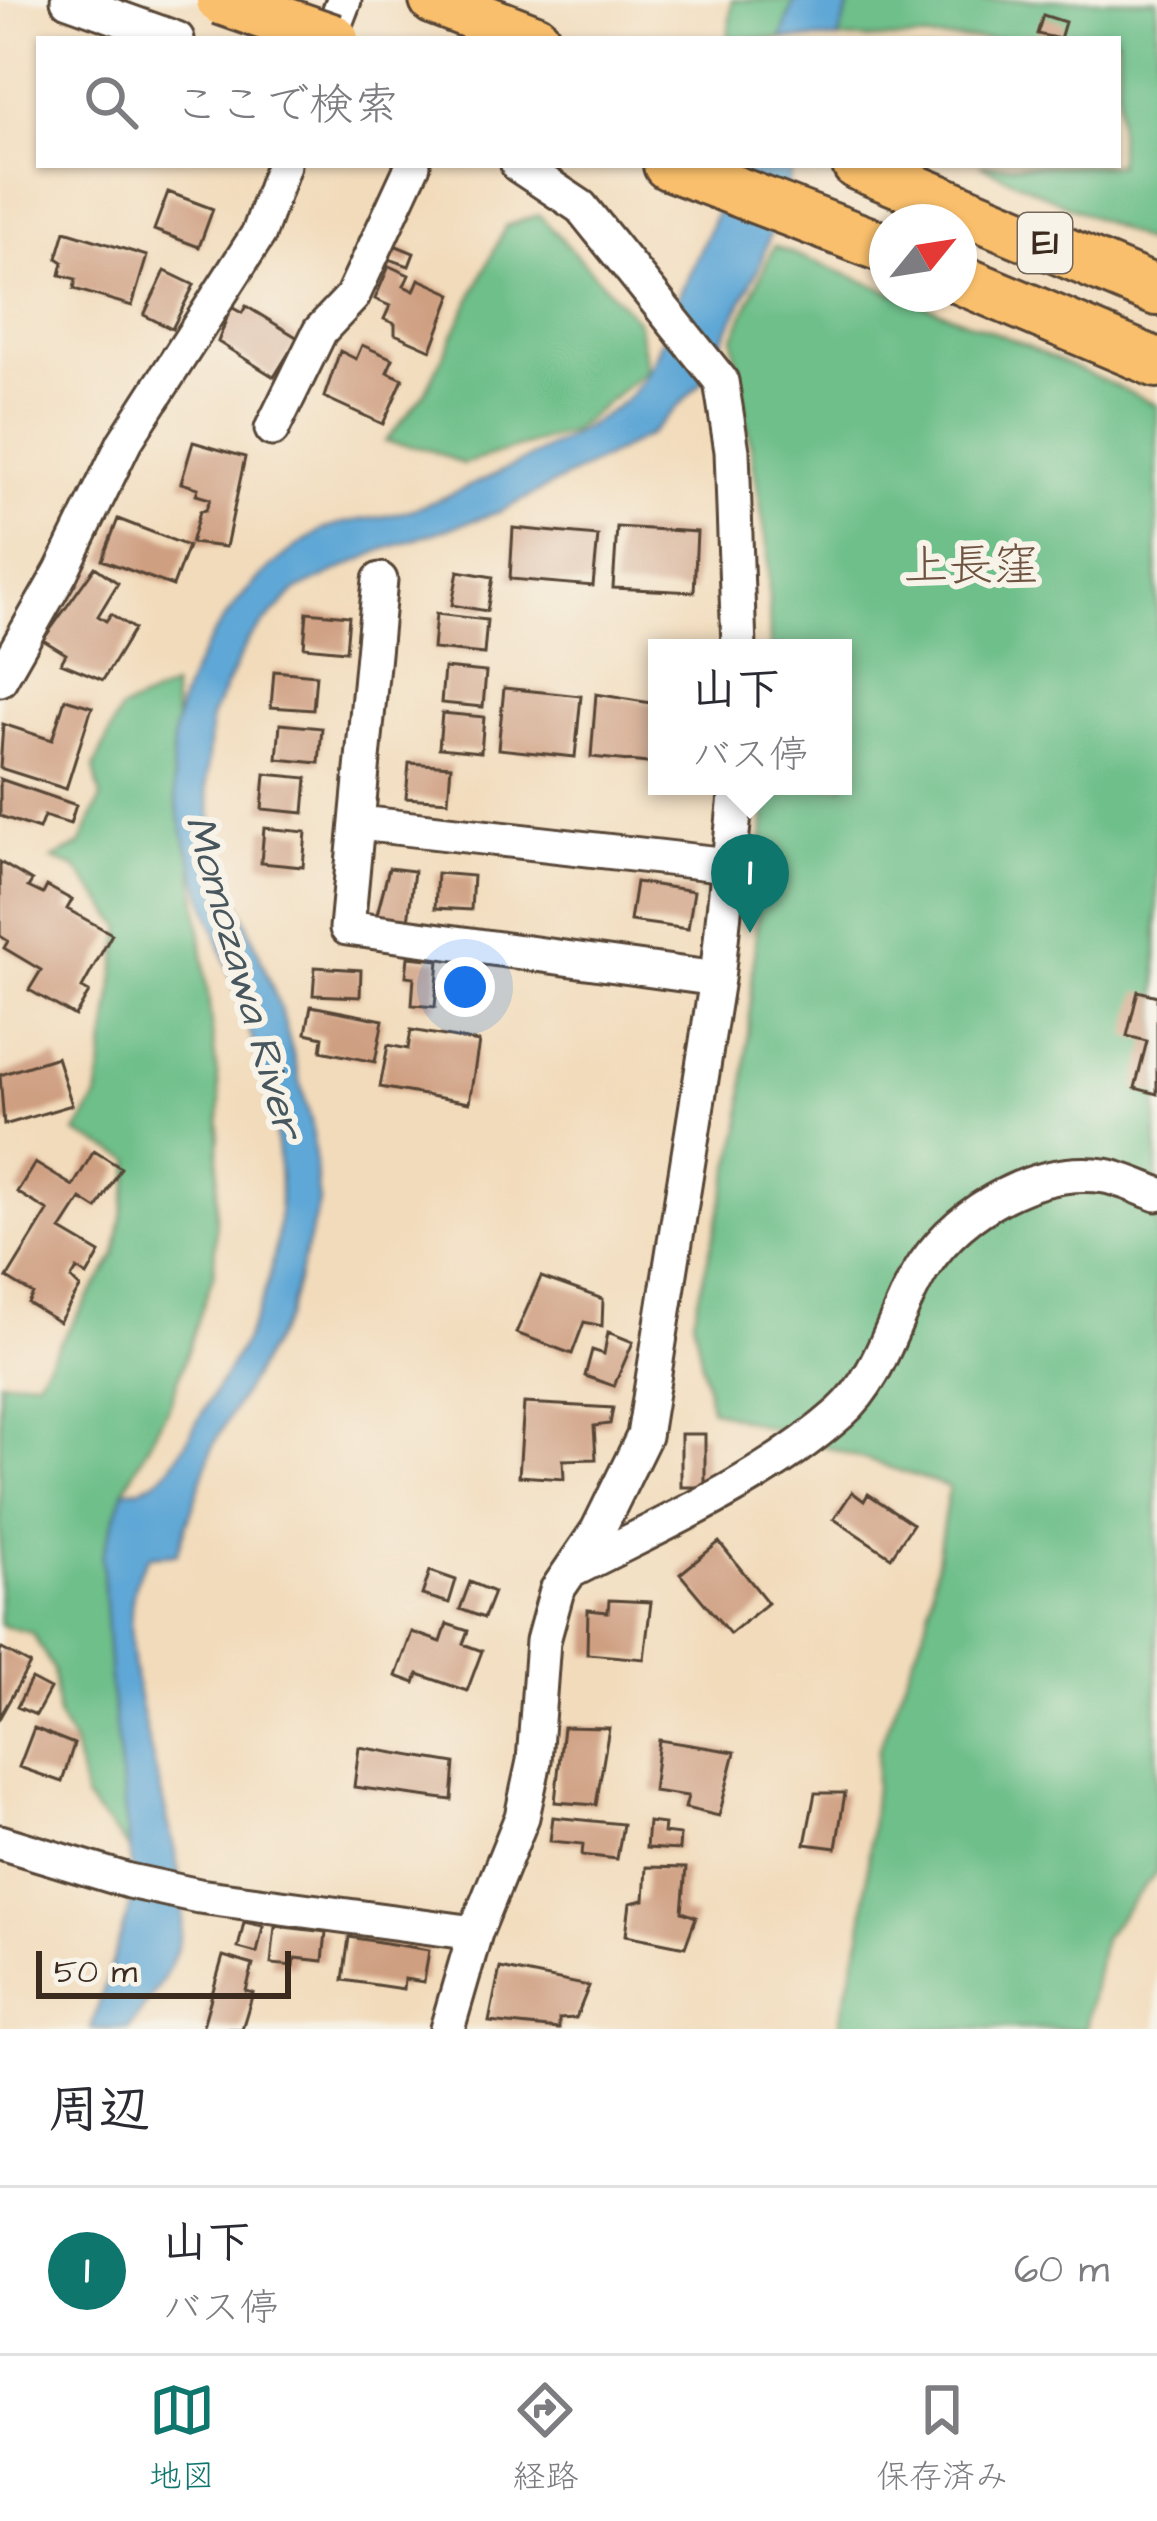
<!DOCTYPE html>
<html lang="ja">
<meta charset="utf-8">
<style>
:root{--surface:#fff;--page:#f2f2f3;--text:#2b2b33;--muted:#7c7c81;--line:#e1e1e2;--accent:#0f766e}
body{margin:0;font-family:"Architects Daughter","Klee One",sans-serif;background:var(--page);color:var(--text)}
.compass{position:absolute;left:869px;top:204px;width:108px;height:108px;border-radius:50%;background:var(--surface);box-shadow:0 3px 9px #0004;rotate:60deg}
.scale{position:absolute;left:36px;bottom:30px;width:255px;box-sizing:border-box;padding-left:12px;border:6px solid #3b2a1e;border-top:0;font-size:33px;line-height:42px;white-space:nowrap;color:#3b2a1e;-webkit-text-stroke:9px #f7f3e8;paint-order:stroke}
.you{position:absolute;left:465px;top:987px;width:42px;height:42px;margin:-30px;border:9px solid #fff;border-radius:50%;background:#1a73e8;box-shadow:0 0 0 18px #1a73e833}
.badge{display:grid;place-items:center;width:78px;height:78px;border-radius:50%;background:var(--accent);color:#fff;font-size:39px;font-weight:700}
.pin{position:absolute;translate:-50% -99px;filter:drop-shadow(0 3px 6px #0008)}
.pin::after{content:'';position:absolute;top:63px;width:42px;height:36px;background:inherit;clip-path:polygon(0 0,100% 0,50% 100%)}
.popup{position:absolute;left:648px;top:639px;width:204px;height:156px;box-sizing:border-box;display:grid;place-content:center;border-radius:0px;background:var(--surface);filter:drop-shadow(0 3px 9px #0005);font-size:39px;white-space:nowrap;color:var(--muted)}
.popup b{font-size:45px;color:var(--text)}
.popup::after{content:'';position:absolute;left:50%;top:100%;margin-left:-24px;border:24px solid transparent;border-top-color:var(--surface)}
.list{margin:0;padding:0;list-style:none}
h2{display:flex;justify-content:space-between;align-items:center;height:156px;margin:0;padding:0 48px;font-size:51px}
h2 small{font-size:39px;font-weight:400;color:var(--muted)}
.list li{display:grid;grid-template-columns:78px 1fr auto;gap:36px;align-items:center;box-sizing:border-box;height:168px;padding:0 48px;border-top:3px solid var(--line)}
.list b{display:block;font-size:45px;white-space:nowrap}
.list p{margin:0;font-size:39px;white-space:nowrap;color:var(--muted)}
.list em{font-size:39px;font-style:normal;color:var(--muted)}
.icon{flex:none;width:66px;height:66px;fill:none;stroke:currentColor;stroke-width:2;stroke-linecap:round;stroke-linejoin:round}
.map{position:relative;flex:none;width:1157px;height:2029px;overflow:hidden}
.search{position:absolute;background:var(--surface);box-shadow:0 3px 9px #0004;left:36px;right:36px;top:36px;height:132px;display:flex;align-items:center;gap:30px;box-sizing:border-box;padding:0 42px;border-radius:0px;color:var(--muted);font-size:45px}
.sheet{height:324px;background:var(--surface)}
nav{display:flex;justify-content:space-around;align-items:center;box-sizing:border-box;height:168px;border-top:3px solid var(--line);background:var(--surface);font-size:33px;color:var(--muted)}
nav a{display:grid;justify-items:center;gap:6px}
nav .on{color:var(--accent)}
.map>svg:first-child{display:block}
.forest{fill:#6ebf8a;stroke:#547454;stroke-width:3}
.water{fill:#5fa7d6;stroke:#4d687a;stroke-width:3}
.building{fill:#cf9f81}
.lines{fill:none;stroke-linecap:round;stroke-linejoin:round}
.minor-casing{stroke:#564536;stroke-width:39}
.highway-casing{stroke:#564536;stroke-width:54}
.minor{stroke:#fff;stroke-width:33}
.highway{stroke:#f9bf6c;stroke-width:48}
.highway-bridge-casing{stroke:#564536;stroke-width:54;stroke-linecap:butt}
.highway-bridge{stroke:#f9bf6c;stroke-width:48}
.labels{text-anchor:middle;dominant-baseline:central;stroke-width:12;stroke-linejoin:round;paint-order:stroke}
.shield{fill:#f7f3e8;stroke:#73665b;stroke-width:3}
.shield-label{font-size:36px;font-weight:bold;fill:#3b2a1e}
.water-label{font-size:42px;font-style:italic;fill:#48565e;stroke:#f7f3e8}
.quarter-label{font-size:45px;fill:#6f5341;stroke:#f7f3e8}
</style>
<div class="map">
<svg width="1157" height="2029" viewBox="0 0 1157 2029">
<rect width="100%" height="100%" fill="#f7f3e8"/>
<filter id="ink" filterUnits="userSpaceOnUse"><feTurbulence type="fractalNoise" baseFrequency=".00833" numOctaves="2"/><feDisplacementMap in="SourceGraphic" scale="24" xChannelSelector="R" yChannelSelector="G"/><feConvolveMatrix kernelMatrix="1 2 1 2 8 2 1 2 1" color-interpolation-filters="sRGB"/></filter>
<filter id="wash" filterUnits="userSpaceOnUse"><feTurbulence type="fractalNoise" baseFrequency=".004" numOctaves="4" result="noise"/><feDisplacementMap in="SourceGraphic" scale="48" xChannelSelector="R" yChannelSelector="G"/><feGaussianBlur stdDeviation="2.7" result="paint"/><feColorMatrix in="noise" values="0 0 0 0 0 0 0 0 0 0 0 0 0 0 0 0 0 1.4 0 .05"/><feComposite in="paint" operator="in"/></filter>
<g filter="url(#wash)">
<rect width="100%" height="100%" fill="#f2dbbb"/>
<path class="forest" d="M732,0H1157V247L980,165H1118V39H728Z
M539,215L638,321L647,370L571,432L463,464L428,449L385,442L425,393L506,226Z
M774,246L1011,339L1157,405V1871L1103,1938L1086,2029H838L862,1930L878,1751L927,1621L949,1487L711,1409L693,1318L741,1127L767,786H843V648H770L768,551L733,339Z
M172,687L220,1100L214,1273L170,1404L124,1490L134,1855L85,1799L74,1744L58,1718L53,1669L32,1633L0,1625V1381L37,1379L115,1256L132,1160L76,1133L97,1098L122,927L75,867L52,859L80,845L101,798L94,768L120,711Z"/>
<path class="water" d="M794,0H851L838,39H781Z
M736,165H794L758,269L702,382L649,435L499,512L382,550L295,591L248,640L211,717L206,786L216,844L281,1010L312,1125L319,1203L287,1317L213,1445L177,1554L150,1556C89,1624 191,1838 182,1924C178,1965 152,1997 128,2029H91L134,1893L110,1680L102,1556L124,1490C167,1491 183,1446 202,1413C220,1382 241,1351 255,1318C316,1176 253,1043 207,908C189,853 168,800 173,741C182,657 249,573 319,532C343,518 380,520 407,511C455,496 598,429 631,394C658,365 663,332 678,298C699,254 718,210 736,165Z"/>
<g id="blocks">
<path class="building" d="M1043,15L1065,22L1060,39L1037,34Z
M168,192L213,209L199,247L154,230Z
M65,231L147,256L132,306L74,289L76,279L60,275L63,262L57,258Z
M394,245L414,253L409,266L389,259Z
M389,266L409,275L404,286L414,291L419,279L452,294L431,350L395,334V324L384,319L390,306L375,299Z
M165,271L194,285L172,329L144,315Z
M246,306L298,338L274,377L218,342L231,307L242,313Z
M362,345L393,359L387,372L403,379L383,424L324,397L340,351L356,359Z
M193,442L245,457L226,547L191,543L200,511L206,510L210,499L196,495L198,488L181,483Z
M118,519L188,546L173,586L102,560Z
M617,527L697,532L694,592L613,588Z
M513,528L598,536L593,586L510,579Z
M95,567L118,583L98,616L106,621L111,614L134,629L103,680L61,663L66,654L43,640Z
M458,571L493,577L487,611L452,605Z
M307,612L349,616L346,651L304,647Z
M436,614L487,620L484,654L433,649Z
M444,668L486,672L483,707L441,703Z
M274,671L316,675L313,710L271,707Z
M504,688L581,696L575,757L498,749Z
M596,694L657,704V764L591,757Z
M65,699L92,707L66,789L0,768L3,724L52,740Z
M442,713L484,717L481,752L439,748Z
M280,724L322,728L319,763L277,759Z
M409,763L451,766L448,801L406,798Z
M265,774L307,778L304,813L262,809Z
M0,779L76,805L70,824L44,816L39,829L0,816Z
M264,828L306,832L303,867L261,863Z
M0,862L32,881L28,887L43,894L47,886L72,900L67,909L112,934L82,988L89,992L75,1016L29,990L41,970L4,948L8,941L0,936Z
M389,868L414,871L408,922L376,918Z
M437,873L473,876L471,910L435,908Z
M636,882L694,891L688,929L630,921Z
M408,957L439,960L435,1007L412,1005L414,977L406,976Z
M315,967L361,970L360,997L313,995Z
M1138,991L1157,996V1094L1135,1088L1147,1041L1127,1036Z
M311,1006L383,1020L375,1062L321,1051L323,1037L306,1033Z
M411,1030L479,1042L469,1103L380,1087L388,1045L408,1049Z
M57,1057L72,1105L4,1125L0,1075Z
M94,1151L121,1168L97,1209L81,1199L61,1230L100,1253L87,1276L77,1269L71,1279L80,1288L59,1322L28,1303L33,1294L7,1278L48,1211L17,1192L35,1163L73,1186Z
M541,1277L603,1299L602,1326L584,1322L572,1354L516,1333Z
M608,1332L633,1342L614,1386L585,1376L592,1350L604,1354Z
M524,1403L613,1408L610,1424L594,1426L596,1459L563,1460L564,1479L519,1476Z
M681,1434H705V1487H681Z
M852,1492L864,1501L868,1494L913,1524L891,1557L834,1519Z
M719,1542L768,1603L730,1634L680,1574Z
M430,1571L456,1580L449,1603L422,1595Z
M470,1582L494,1592L484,1618L460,1609Z
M609,1600L651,1602L644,1659L587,1654L588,1610L608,1612Z
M447,1624L468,1631L463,1644L482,1651L467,1691L418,1674L415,1683L396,1676L412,1632L441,1642Z
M2,1649L30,1664L0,1717V1652Z
M31,1679L50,1689L36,1715L17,1707Z
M563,1727L609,1728L596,1805L555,1802Z
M34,1728L74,1744L62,1782L19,1767Z
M659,1740L735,1752L719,1816L685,1808L688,1796L653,1791Z
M359,1747L455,1763L452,1800L354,1787Z
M815,1793H845L836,1848L805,1844Z
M553,1817L623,1824L617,1859L582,1855L583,1844L550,1841Z
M648,1822L664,1824L663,1833L680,1835L679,1850L646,1848Z
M646,1867L686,1868L682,1912L696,1917L685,1947L626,1935L630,1903L644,1900Z
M244,1922L263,1926L257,1953L238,1948Z
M275,1926L326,1932L323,1961L295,1958L294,1966L271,1964Z
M349,1937L429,1950L424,1982L404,1979L403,1989L343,1980Z
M223,1956L253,1965L246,1991L253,1993L242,2029H202Z
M500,1968L589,1986L576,2018L559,2019V2029L489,2022Z"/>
</g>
</g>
<g filter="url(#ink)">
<use href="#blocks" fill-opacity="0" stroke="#564536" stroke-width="3"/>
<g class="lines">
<defs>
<path id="minor" d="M68,0L177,39
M329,39L344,0
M518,165L581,207L721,381L732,451L739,648
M272,429L320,331L352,297L413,165
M380,580L347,928L717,979
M0,679L61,572L124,443L259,233L283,165
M360,823L728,865
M573,1570C663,1524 763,1481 840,1413C885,1373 893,1312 925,1264C962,1209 1038,1166 1105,1176C1122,1179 1141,1188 1157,1194
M0,1842L129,1881L199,1896L475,1933
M447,2029L475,1933L522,1817L534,1761L543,1641L557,1590L598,1530L644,1436L717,979L737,786"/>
<path id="highway" d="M434,0L535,39
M668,165L887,249
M857,165L1157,291
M959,279L1157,363"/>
</defs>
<use href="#minor" class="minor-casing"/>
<use href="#highway" class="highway-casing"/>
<use href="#minor" class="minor"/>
<use href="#highway" class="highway"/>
<defs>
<path id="highway-bridge" d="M221,0L334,39"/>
</defs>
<use href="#highway-bridge" class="highway-bridge-casing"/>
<use href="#highway-bridge" class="highway-bridge"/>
</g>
</g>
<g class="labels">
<rect class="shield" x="1018" y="213" width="54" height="60" rx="9"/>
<g class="shield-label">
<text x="1045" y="243">E1</text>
</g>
<g class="water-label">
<text transform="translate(243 977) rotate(74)">Momozawa River</text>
</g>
<g class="quarter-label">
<text x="971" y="567">上長窪</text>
</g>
</g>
</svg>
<svg class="compass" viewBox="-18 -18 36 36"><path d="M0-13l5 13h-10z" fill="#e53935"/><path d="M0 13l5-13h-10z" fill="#7c7c81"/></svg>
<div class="scale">50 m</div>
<div class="you"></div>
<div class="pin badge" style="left:750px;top:933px">1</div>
<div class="popup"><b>山下</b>バス停</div>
<div class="search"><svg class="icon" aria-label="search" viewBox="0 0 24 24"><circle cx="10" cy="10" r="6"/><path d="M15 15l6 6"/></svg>ここで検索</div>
</div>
<section class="sheet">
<h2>周辺<small></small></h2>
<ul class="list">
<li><span class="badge">1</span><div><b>山下</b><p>バス停</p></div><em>60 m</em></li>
</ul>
</section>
<nav>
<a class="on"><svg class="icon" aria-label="map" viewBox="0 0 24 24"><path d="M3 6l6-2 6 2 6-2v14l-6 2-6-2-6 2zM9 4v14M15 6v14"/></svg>地図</a>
<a><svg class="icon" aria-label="directions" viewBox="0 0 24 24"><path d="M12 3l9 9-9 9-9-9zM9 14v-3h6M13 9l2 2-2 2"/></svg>経路</a>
<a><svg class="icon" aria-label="saved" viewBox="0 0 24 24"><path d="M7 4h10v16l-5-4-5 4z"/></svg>保存済み</a>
</nav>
